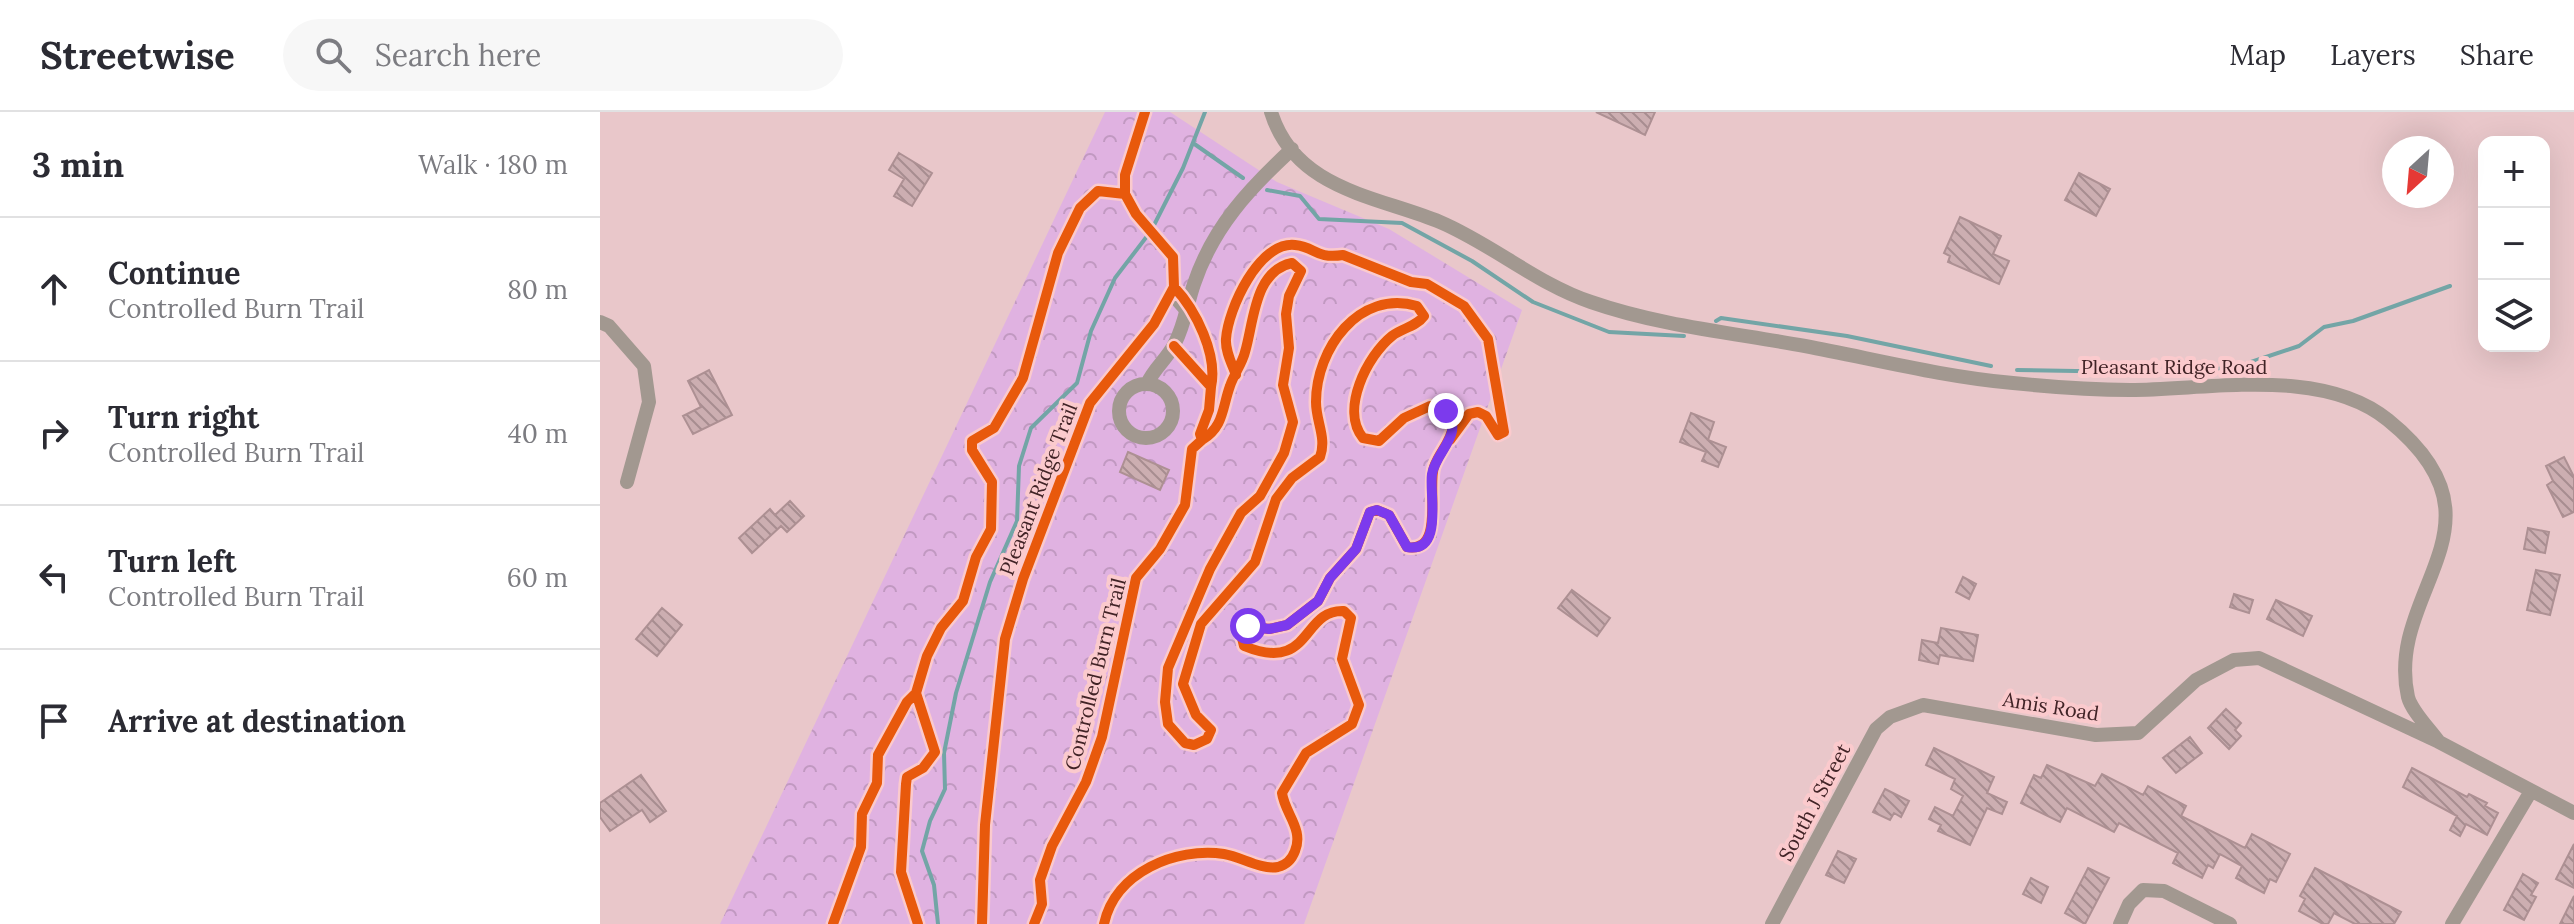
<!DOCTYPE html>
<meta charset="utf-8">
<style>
:root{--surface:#fff;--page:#f7f7f7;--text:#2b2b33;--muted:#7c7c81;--line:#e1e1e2}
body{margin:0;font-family:Lora,serif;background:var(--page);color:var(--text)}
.controls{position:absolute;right:24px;top:24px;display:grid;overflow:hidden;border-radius:16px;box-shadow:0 8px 32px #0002}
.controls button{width:72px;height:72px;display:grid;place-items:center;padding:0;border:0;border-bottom:2px solid var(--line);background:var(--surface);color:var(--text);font:40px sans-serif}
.compass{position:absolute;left:1782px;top:24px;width:72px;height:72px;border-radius:50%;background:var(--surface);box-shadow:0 8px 32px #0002;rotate:206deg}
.stop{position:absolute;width:24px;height:24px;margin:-18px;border:6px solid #7c3aed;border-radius:50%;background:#fff}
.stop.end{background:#7c3aed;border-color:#fff;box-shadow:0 2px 8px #0008}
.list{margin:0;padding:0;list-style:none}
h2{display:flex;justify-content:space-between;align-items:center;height:104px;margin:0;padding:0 32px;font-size:34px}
h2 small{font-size:26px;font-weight:400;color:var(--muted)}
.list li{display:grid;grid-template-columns:52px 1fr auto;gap:24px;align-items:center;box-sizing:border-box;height:144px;padding:0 32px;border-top:2px solid var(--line)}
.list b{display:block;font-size:30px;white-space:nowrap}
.list p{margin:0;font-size:26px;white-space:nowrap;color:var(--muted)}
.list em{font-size:26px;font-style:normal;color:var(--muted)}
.icon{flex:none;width:44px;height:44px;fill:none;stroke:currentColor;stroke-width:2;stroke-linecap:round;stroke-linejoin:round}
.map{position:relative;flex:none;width:1974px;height:812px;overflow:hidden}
header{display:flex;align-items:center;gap:48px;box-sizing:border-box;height:112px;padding:0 40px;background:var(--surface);border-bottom:2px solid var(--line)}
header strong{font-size:38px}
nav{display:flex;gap:44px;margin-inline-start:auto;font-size:28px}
.search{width:560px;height:72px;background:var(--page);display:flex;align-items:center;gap:20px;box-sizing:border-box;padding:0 28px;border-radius:44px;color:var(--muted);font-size:30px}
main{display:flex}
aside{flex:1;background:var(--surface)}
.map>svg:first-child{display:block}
.forest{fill:url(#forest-crowns)}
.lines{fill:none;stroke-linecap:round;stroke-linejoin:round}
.stream{stroke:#73a5a6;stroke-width:4}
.building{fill:url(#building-back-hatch);stroke:#ad9093;stroke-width:2}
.service{stroke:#a29890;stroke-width:7}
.minor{stroke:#a29890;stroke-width:14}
.cycleway-casing{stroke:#fbcacd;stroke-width:15}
.cycleway{stroke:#e8590c;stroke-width:10}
.route{stroke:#7c3aed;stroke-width:10}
.labels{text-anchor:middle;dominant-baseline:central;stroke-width:8;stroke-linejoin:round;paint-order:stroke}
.street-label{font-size:20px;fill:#412326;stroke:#fbcacd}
</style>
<header>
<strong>Streetwise</strong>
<div class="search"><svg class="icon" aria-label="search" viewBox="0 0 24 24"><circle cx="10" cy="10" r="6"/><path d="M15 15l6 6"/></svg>Search here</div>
<nav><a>Map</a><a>Layers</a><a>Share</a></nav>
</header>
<main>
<aside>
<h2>3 min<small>Walk · 180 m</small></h2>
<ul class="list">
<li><svg class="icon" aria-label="ahead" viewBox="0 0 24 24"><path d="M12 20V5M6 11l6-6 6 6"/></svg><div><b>Continue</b><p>Controlled Burn Trail</p></div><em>80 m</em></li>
<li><svg class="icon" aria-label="right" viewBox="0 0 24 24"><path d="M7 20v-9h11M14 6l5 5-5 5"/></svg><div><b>Turn right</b><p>Controlled Burn Trail</p></div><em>40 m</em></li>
<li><svg class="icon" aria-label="left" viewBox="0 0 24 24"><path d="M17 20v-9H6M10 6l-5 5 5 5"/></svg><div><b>Turn left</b><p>Controlled Burn Trail</p></div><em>60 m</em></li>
<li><svg class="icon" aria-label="arrive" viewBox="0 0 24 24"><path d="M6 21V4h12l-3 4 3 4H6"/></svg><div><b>Arrive at destination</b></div></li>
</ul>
</aside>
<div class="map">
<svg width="1974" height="812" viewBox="0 0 1974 812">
<defs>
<pattern id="forest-crowns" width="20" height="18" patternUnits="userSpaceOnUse" patternTransform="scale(2)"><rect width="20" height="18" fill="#e0b2e1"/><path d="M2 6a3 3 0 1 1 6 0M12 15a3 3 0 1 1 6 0" fill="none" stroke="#c199c1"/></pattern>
<pattern id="building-back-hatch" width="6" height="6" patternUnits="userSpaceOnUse" patternTransform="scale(2)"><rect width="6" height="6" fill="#ccaeb1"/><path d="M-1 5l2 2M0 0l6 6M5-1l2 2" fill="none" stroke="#a78d90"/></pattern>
</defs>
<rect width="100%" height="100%" fill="#e9c7ca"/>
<path class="forest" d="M505,0H570L677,70L789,117L922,198L704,812H120Z"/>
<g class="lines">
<path class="stream" d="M593,31L643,66
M667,78L700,84L719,107L802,111L872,149L933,190L1009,220L1084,224
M1116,209L1121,206L1247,224L1391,254
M1417,258L1592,261L1642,253L1699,234L1724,215L1753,209L1850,174
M338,812L334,773L322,739L330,709L345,677L344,641L356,581L390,470L417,409L419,354L431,316L477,271L491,219L515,166L551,119L583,56L605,0"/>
</g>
<path class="building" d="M996,0H1055L1045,23Z
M299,41L332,61L312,94L294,84L304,67L289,58Z
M1479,61L1510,77L1496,104L1465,88Z
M1360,105L1401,124L1393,142L1409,149L1399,172L1348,150L1350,144L1344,141Z
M109,258L132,303L93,322L83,304L101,295L88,269Z
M1091,301L1114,310L1108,328L1126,335L1118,355L1102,349L1106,340L1080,330Z
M528,340L569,358L560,378L520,360Z
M1964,345L1974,365V400L1963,405L1947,373L1953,369L1946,354Z
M190,389L204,404L187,420L181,414L152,441L139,426L170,397L175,403Z
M1928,416L1949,420L1945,441L1924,437Z
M1936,458L1960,463L1950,503L1927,498Z
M1363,465L1376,472L1369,487L1356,480Z
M972,478L1010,506L997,524L958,496Z
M1634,482L1653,488L1649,501L1630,495Z
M1676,488L1712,504L1703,524L1667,507Z
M62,496L82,513L57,544L36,527Z
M1341,516L1378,523L1373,549L1340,543L1338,552L1319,548L1322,528L1338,531Z
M1626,597L1641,611L1635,618L1641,624L1629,637L1608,616Z
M1590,625L1602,641L1576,661L1563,646Z
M1334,636L1394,665L1387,681L1407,690L1402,702L1387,696L1370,733L1338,719L1341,713L1329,707L1335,695L1353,704L1363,684L1351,677L1355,667L1326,653Z
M1447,653L1495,674L1502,662L1543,683L1548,674L1586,694L1581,704L1645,736L1652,722L1690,742L1676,770L1670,767L1664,781L1636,766L1642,754L1620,742L1613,756L1608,753L1602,766L1573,751L1578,741L1519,711L1514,720L1467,696L1460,710L1421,691L1434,663L1441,666Z
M1812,656L1867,685L1869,682L1887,691L1885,694L1898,701L1887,723L1866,712L1860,724L1850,718L1857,704L1803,675Z
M41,663L66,699L50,710L42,698L10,719L0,705V691Z
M1285,677L1309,689L1301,705L1294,701L1290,708L1273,700Z
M1974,732V776L1956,767Z
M1238,739L1256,747L1244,771L1226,763Z
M1488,756L1509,766L1485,812L1465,801Z
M1715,756L1801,800L1794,812H1755L1734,801L1728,812H1723L1699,799L1705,787L1700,784Z
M1923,762L1938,771L1931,783L1936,785L1924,808L1904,798Z
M1431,766L1448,775L1441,791L1423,782Z
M1974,784V812H1960Z"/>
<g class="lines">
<path class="service" d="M570,185L585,202"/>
<path class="minor" d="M671,0C695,78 777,84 840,110C892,132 937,172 991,190C1060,214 1134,221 1205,234C1274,247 1344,265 1413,271C1451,275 1491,278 1530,278C1609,278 1722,254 1788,308C1918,413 1784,478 1808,585C1812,600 1830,617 1839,630
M0,210L9,214L44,254L49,290L27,370
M547,272C554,256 568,246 575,231C585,212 587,192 594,172C613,115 649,77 692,37
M519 299a27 27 0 1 1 54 0a27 27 0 1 1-54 0Z
M1172,812L1276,617L1290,605L1323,593L1496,623L1538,621L1596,568L1634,548L1659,546L1839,630L1974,701
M1520,812L1529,792L1543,778L1564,779L1630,812
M1852,812L1931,679"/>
<defs>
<path id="cycleway" d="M574,175C596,198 618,243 611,275
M636,263C632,252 625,239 626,227C628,197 659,129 695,133C716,135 715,147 743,143L811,170L827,172L864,194L888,227L904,320L898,323L886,304L878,300L869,302L850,328
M233,812L261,735L262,702L277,671L278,643L307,590L316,581
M318,812L301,760L306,672L307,665L323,656L335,640L316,581L327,544L341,516L363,489L376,445L391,417L392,370L372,338V329L394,316L423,266L458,141L480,96L498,79L525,82
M382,812L385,713L405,527L423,467L490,291L554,212L574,175L573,145L536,102L525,82V63L545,0
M434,812L442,792L440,768L452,734L486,670L502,625L536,466L560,437L585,393L592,337L602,328
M504,812C515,760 576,735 624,742C642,745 660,758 678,755C686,753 692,747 695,739C704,717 685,702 682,681L706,641L752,612L759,593L742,547L751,506L744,499C701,497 712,562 644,534L641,522L648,514L669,517L687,513L718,489L730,466L756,437L770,400L777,398L789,403L807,435C845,441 827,376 834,355C839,340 851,330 853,314L846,299L830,294L804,306L779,329L763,326C740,298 767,244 792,224C802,216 816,215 824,204L817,194C759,177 716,237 716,290C716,310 727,326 720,345L692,366L676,387L655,450L601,512L583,572L596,603L611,618L607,627L594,633L585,631L568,612L565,590L568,556L610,457L641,401L660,384L684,341L693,310L683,273L689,236L686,202L689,184L701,159L692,151C654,159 654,210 645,240C642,252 634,262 630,274C622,296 624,315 602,328L600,322L609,298L611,275L574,234"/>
</defs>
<use href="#cycleway" class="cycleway-casing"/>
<use href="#cycleway" class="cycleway"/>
</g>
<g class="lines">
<path class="route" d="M648,514L669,517L687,513L718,489L730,466L756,437L770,400L777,398L789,403L807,435C844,441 829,383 832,362C836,339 865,322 846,299"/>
</g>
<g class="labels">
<g class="street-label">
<text x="1574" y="254">Pleasant Ridge Road</text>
<text transform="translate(438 377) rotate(-69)">Pleasant Ridge Trail</text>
<text transform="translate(495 562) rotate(-76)">Controlled Burn Trail</text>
<text transform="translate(1451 594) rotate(9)">Amis Road</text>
<text transform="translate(1214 690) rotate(-62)">South J Street</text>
</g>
</g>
</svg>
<div class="controls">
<button>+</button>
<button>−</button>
<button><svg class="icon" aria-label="layers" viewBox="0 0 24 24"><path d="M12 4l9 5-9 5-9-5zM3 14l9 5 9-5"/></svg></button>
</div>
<svg class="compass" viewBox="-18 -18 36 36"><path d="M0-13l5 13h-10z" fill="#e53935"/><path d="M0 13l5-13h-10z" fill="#7c7c81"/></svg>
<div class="stop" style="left:648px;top:514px"></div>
<div class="stop end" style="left:846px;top:299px"></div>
</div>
</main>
